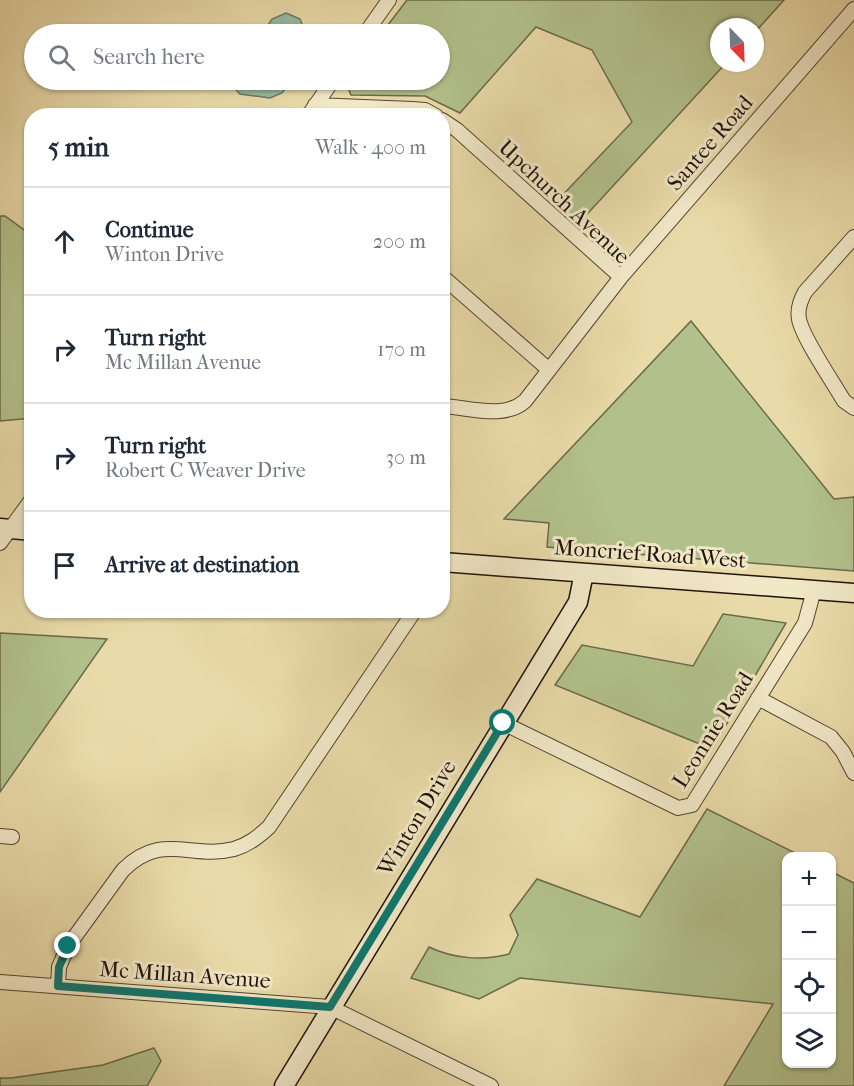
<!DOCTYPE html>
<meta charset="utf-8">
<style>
:root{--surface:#fff;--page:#f2f2f3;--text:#1f2937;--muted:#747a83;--line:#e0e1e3}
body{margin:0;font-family:"IM FELL French Canon",serif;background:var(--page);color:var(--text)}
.controls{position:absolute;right:18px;bottom:18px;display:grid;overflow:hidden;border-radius:12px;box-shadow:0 2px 4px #0004}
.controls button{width:54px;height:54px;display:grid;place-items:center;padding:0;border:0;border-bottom:2px solid var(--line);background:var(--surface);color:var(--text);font:30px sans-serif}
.compass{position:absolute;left:710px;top:18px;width:54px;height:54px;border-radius:50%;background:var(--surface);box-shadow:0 2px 4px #0004;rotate:157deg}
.stop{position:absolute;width:18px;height:18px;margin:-14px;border:4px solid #0f766e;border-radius:50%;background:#fff}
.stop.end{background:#0f766e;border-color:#fff;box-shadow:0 2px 6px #0008}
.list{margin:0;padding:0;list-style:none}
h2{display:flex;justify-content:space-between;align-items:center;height:78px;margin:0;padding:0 24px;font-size:26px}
h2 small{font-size:20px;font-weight:400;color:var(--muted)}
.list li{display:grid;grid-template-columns:39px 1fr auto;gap:18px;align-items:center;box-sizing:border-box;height:108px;padding:0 24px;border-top:2px solid var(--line)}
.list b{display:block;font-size:22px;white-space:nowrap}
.list p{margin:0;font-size:20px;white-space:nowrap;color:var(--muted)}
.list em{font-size:20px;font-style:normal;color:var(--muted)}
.icon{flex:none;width:33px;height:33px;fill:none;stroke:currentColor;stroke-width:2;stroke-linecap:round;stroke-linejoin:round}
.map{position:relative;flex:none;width:854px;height:1086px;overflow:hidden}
.search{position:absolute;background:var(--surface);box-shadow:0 2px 4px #0004;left:24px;top:24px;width:426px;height:66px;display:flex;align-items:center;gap:15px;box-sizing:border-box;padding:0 21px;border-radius:33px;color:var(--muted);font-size:22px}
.panel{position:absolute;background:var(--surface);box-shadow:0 2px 4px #0004;left:24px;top:108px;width:426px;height:510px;border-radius:24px}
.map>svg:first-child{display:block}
.green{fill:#b2c18b;stroke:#6a6a4b;stroke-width:1.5}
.water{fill:#99bca3;stroke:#697866;stroke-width:1.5}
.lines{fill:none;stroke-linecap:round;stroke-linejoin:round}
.street-casing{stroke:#534532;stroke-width:16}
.secondary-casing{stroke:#21130b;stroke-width:21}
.street{stroke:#f1e8c7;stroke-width:14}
.secondary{stroke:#f1e8c7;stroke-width:18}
.route{stroke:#0f766e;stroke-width:8}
.labels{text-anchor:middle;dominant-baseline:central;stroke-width:6;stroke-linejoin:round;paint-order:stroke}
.street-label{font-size:22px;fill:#21130b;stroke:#f1e8c7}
</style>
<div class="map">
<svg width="854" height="1086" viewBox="0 0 854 1086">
<rect width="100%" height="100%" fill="#e9dba9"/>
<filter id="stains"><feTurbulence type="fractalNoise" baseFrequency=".00333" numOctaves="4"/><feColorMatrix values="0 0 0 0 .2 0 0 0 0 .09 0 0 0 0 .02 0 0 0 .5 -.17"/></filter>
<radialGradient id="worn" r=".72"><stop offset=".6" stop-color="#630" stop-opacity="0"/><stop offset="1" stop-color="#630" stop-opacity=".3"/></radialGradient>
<path class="green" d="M407,0H784L755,32V27H719V63H726L579,223L556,202L632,122L592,50L536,27L460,113L425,96L351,95L346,83L348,80H440V34H381Z
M0,216H5L31,235L32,418L0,421Z
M691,321L834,499L854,497V571L547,547L549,523L504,519Z
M723,614L786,623L712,749L555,685L582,645L693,666Z
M0,633L107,639L0,792Z
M707,809L801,856H786V1064H832V872L854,883V1086H724L773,1004L520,978L479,999L411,978L429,947C454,959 483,961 509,954L518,935L510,915L537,879L640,917Z
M154,1048L161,1061L147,1086H0V1078H11L103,1065Z"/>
<path class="water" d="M286,13L300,19L306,34H262L272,19Z
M234,80H292L282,93L270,98L240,94L236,90Z"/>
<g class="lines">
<defs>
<path id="street" d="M365,34L389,0
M315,105L412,109L425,110L436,116
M308,116L333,80
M442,120L457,130L621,277
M854,237L805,292C800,301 797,309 799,319C802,337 833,382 844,401L854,408
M443,277L548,369
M442,406C468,407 504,420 525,401L621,277L854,9
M0,543L32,499
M758,698L831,737L843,752L854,773
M503,723L678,808L692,805L805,623L814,590
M0,836L12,837
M0,982L330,1007L491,1086
M58,986L59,967L68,946L123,870C162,831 191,860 234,849C248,845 258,837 269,827L415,610"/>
<path id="secondary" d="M0,528L32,531
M442,562L854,593
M284,1086L578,602L584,573"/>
</defs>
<use href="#street" class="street-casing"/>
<use href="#secondary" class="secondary-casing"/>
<use href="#street" class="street"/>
<use href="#secondary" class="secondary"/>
</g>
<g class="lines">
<path class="route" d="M68,946L59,967L58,986L330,1007L503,723"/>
</g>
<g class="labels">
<g class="street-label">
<text transform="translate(710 143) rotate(-49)">Santee Road</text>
<text transform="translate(564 202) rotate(43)">Upchurch Avenue</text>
<text transform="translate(650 554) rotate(4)">Moncrief Road West</text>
<text transform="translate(713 730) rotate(-58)">Leonnie Road</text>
<text transform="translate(417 818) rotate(-59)">Winton Drive</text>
<text transform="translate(185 975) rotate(4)">Mc Millan Avenue</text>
</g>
</g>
<rect width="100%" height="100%" filter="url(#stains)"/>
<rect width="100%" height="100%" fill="url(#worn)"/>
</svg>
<div class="controls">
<button>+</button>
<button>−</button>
<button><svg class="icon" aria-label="locate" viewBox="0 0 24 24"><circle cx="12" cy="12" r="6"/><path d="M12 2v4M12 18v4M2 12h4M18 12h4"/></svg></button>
<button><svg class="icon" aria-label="layers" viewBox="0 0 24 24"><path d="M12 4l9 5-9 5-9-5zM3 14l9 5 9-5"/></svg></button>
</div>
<svg class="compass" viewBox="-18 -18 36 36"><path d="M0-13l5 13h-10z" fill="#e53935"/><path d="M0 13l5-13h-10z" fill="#747a83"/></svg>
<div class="stop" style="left:503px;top:723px"></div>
<div class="stop end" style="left:68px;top:946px"></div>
<div class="search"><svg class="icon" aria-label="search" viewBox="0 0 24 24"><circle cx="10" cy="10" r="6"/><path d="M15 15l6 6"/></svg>Search here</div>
<section class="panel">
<h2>5 min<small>Walk · 400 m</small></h2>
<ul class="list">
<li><svg class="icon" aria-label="ahead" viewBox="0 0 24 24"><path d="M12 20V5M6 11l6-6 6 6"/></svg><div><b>Continue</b><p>Winton Drive</p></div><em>200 m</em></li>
<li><svg class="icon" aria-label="right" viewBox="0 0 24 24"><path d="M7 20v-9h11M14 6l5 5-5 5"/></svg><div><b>Turn right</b><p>Mc Millan Avenue</p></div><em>170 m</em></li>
<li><svg class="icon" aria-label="right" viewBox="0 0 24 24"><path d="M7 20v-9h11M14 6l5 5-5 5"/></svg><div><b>Turn right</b><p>Robert C Weaver Drive</p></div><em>30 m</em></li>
<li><svg class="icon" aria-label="arrive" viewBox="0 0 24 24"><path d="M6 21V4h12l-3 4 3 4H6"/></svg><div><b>Arrive at destination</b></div></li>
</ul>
</section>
</div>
